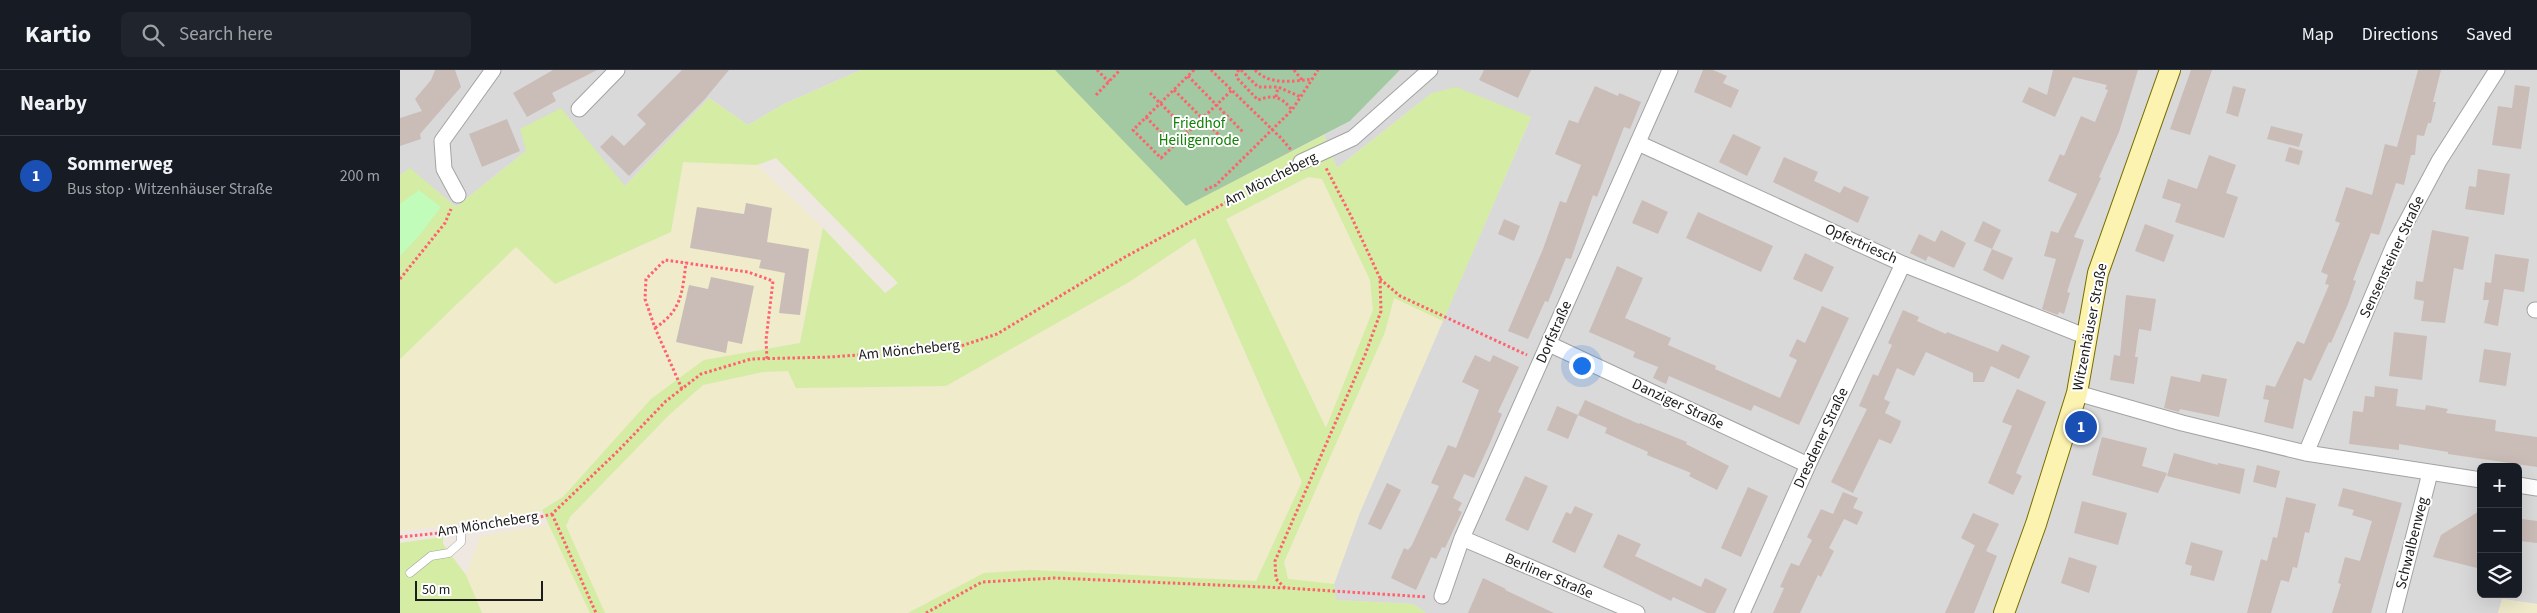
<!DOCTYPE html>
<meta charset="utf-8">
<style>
:root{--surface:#171b24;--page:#20242c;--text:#f1f3f6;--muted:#9ea1a6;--line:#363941;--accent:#b45309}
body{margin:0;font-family:"Source Sans 3",sans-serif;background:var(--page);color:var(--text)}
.controls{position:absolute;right:15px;bottom:15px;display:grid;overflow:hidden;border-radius:8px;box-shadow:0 5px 20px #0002}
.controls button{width:45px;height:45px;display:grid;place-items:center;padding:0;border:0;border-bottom:1px solid var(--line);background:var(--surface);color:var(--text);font:25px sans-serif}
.scale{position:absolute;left:15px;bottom:12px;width:128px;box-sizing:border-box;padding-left:5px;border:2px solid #1c1c1c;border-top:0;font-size:14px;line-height:18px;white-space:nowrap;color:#1c1c1c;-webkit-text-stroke:4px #fff;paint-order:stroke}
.you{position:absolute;left:1181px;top:295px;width:18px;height:18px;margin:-12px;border:4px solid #fff;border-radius:50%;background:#1a73e8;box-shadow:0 0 0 8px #1a73e833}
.badge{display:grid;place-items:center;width:32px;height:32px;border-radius:50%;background:var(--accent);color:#fff;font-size:16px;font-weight:700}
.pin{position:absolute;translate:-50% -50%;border:2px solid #fff;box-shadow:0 1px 5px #0006}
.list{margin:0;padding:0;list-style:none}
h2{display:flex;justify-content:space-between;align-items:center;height:65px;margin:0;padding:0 20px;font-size:21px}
h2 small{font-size:16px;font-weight:400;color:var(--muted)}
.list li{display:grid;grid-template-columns:32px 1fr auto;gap:15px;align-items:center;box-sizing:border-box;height:80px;padding:0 20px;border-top:1px solid var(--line)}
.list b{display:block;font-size:19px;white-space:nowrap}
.list p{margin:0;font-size:16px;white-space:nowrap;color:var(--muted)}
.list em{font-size:16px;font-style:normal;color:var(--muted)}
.icon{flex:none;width:28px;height:28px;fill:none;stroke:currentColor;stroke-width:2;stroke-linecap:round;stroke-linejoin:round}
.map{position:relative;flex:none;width:2137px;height:543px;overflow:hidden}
header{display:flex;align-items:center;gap:30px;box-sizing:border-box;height:70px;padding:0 25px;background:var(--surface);border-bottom:1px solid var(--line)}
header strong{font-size:24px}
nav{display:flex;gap:28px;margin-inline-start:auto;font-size:18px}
.search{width:350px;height:45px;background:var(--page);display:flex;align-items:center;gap:12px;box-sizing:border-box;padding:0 18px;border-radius:8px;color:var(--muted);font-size:19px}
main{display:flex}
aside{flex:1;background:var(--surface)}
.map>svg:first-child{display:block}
.residential{fill:#dad9d9;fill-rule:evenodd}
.farmland{fill:#efebcb}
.grass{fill:#d4eca3;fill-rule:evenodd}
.cemetery{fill:#a2c9a1}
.park{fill:#c1fcba}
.building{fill:#cabcb7}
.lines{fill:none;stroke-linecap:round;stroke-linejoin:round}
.service-casing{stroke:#a3a3a3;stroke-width:9}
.minor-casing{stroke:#a3a3a3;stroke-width:17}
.secondary-casing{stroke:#766e00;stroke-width:22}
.path{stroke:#ff616e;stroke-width:3;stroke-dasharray:2.5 2.5;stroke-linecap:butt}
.service{stroke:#fff;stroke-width:8}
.minor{stroke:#fff;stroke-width:15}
.secondary{stroke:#fdf3b0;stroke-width:20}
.labels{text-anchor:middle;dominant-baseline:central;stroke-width:4;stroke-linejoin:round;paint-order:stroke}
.park-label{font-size:15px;fill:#118005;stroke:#fff}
.street-label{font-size:15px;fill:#1c1c1c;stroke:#fff}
</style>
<header>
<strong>Kartio</strong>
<div class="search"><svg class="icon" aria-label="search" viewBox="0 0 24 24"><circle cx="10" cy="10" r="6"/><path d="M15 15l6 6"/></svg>Search here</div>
<nav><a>Map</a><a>Directions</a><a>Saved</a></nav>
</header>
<main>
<aside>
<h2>Nearby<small></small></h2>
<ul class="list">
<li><span class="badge" style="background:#1a4fb4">1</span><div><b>Sommerweg</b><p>Bus stop · Witzenhäuser Straße</p></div><em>200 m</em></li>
</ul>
</aside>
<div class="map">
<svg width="2137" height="543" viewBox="0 0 2137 543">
<rect width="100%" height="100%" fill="#eee8e1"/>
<path class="residential" d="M0,0H461L384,34L348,55L309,28L224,117L126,81L56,137L10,99L0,105Z
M1000,0H2137V534L2102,529L2098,543H1026L1013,534L935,530L934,514L960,442L1131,47L1032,23L937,98L924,65L950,51ZM2081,397H2118V524H2081Z"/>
<path class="farmland" d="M283,92L357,95L423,158L400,273L349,281L251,329L163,427L142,440L110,449L0,461V289L116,177L155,214L271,162Z
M908,107L922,109L970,210L973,240L926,358L826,149Z
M795,168L902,412L856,511L632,500L584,503L508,543H205L166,456L170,447L268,346L303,315L363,302L389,301L501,316H546L729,212Z
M994,228L1043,251L960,442L934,514L888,509L884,492L985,262Z
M149,454L190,543H82L66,505L80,467Z
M2102,529L2137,534V543H2098Z"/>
<path class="grass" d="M461,0H655L786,136L924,65L937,98L1032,23L1056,17L1131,47L1043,251L994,228L985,262L884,492L888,509L934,514L936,530L1013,534L1026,543H508L584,503L632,500L856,511L902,412L795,168L729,212L546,316L396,318L388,301L363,302L303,315L268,346L170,447L166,456L205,543H190L142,440L163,427L251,329L304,290L400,273L423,158L485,223L498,213L376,88L357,95L283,92L271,162L155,214L116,177L0,289V105L10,98L56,137L126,81L120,59L161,38L225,116L309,28L348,55L384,34ZM908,107L922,109L970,210L973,240L926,358L826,149Z
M43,467V474L66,505L82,543H0V473Z"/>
<path class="cemetery" d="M655,0H1000L950,51L786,136Z"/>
<path class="park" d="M19,120L41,137L19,166L0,186V134Z"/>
<path class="building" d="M35,0H55L61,17L20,64L21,69L0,76V48L22,41L15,29L31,10Z
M153,0H197L152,23L156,31L127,47L113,23Z
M282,0H329L304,30L229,106L200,77L212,65L224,76L246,54L237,45Z
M1084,0H1131L1118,28L1079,10Z
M1303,0H1313L1327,6L1323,13L1339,20L1331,38L1294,22Z
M1653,0H1738L1719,62L1699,107L1701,108L1674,167L1684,170L1667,222L1670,223L1664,244L1659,242L1658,245L1642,239L1656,189L1644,186L1651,161L1658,163L1677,124L1648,111L1660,84L1664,86L1681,46L1695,52L1708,20L1705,19L1707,15L1673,7L1655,47L1622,32L1629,17L1647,25Z
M1791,0H1812L1790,65L1770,59Z
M2018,0H2041L2033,32H2036L2031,53H2028L2024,66L2017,65L2015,85H2011L2004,115L1996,113L1979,165L1971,163L1953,210L1956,211L1948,234L1931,273L1929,272L1911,311L1904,308L1893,359L1864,352L1869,330L1863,329L1866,315L1875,317L1897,271L1904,274L1929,215L1925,214L1928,205L1921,202L1940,153L1935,151L1946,117L1972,125L1985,74L1997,77Z
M2115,15L2130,17L2121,79L2092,75L2098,36L2112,38Z
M1195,16L1218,26L1219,23L1241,32L1230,59L1224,57L1197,127L1193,125L1171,189L1166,188L1148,232L1145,231L1128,269L1108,261L1143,179L1160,131L1166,133L1181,95L1155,84L1169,50L1178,53Z
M1833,16L1846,19L1838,47L1826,43Z
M107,49L120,81L82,97L69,64Z
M1871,56L1903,64L1899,77L1867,69Z
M1333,64L1361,77L1347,106L1319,92Z
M1889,77L1903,81L1899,95L1885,91Z
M1809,85L1836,95L1826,123L1838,127L1824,168L1775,152L1781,134L1762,128L1768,109L1797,119Z
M1384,87L1418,102L1414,111L1440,123L1444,116L1469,127L1458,153L1373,112Z
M2078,99L2110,104L2104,145L2065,139L2069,116L2076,117Z
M1242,130L1268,142L1258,164L1232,153Z
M346,133L372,138L367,172L409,179L400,245L379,243L385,203L359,198L361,190L290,178L297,137L344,144Z
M1298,142L1373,176L1361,202L1286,168Z
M1104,149L1120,156L1114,171L1098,164Z
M1583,151L1601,160L1592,179L1574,171Z
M1745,154L1774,165L1764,192L1735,181Z
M1541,160L1566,173L1554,198L1528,186L1526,191L1510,183L1519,164L1535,172Z
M2032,160L2069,167L2063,200L2054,198L2045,253L2021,251L2024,231L2014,229L2016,211L2023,212Z
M1592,179L1613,188L1603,210L1583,200Z
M1405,183L1434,197L1422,222L1393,209Z
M2095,184L2129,189L2124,222L2104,219L2098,256L2084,253L2089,230H2083L2085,212L2091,213Z
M1217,196L1243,208L1225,248L1271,268L1268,275L1316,296L1315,299L1380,328L1397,290L1389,286L1397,269L1405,273L1422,236L1449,248L1399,355L1354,335L1351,341L1269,306L1266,314L1253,308L1258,297L1233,287L1235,282L1189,262Z
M311,207L354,216L342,274L328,271L326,283L276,272L289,215L308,219Z
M1726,225L1756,229L1751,261L1739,259L1735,287H1738L1734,314L1710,310L1714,285L1720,286Z
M1503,240L1519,247L1517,251L1546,264L1547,262L1598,282L1602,274L1630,286L1619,309L1591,296L1584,312H1573V303L1526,282L1514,306L1497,298L1484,329L1490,332L1485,343L1501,351L1500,355L1491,374L1479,369L1453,423L1431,412L1467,339L1459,336L1473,304L1478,306L1492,275L1488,273Z
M1994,262L2027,266L2022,310L1989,306Z
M2084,279L2111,283L2106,316L2079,312Z
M1075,285L1090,292L1093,285L1119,297L1098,342L1102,344L1090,373L1074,408L1064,404L1053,428L1062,433L1058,440L1062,442L1045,478L1042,477L1036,489L1031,487L1016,520L991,508L1004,478L1008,480L1012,475L1039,416L1031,413L1048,375L1056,378L1079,320L1062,312Z
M1802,304L1827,309L1819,347L1780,339L1779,342L1764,338L1771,306L1800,312Z
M1975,316L1998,319L1996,336L2025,340L2026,335L2048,339L2046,343L2096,350L2095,361L2137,367V397L2048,384V382L1999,374V380L1949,374L1953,341L1963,342L1965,326L1974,327Z
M1617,319L1646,332L1616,403L1622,406L1613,425L1588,413L1612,356L1602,352Z
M1185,330L1239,354L1240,353L1287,372L1286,374L1329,396L1317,420L1289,406L1291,403L1247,385L1248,382L1205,363L1207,358L1178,345Z
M1157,336L1178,345L1168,369L1147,360Z
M1702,367L1747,378L1742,396L1767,403L1758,423L1692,405Z
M1774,383L1818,395V393L1845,399L1840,424L1767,406Z
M1857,395L1880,401L1876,418L1853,412Z
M1125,406L1148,416L1128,461L1105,450Z
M987,413L1001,420L981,460L968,454Z
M1348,417L1368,426L1341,487L1321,478Z
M1943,418L2002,433L1971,543H1932L1941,514L1938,513L1945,487L1960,491L1972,451L1952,445L1954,440L1938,436Z
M1443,422L1458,428L1453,438L1463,442L1457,455L1444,449L1429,478L1434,481L1421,507L1418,505L1400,543H1373L1384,518L1380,517L1391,493L1399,496L1412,470L1407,467L1421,439L1433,444Z
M1886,427L1916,434L1909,463L1905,462L1897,498L1893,497L1889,512L1881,510L1871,543H1847L1861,489L1867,491L1873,467L1877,468Z
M1682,431L1727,443L1718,475L1674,463Z
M1175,436L1193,444L1175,483L1152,472L1166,442L1171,444Z
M2081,440V499L2033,487L2041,465Z
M1573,443L1599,454L1586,481L1597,486L1574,543H1545L1575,475L1578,477L1561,468Z
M2122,449L2137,451V473L2120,471Z
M1218,464L1241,474L1235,486L1301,517L1305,508L1327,519L1315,543H1307L1273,527L1271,531L1203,497Z
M1791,472L1823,481L1814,511L1790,505L1792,496L1785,494Z
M1669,487L1697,496L1689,523L1661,513Z
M1083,508L1106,519L1105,520L1154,543H1068Z"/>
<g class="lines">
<defs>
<path id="service" d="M10,503L31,486L49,483L61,472V461"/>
<path id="minor" d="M179,39L217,0
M1238,73L1503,194L1687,267
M901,92L953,68L1030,0
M58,125L44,99L42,71L93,0
M2135,240H2137
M1149,274L1408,395
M1677,323L1782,353L1906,383L2081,410
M1906,383L1994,175L2039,91L2097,0
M2118,415L2137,418
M1062,468L1237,543
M1042,526L1062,468L1270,0
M1342,543L1408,395L1503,194
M1994,543L2030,403"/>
<path id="secondary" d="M1604,543L1636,454L1677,323L1698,203L1770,0"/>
</defs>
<use href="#service" class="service-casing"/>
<use href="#minor" class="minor-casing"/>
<use href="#secondary" class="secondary-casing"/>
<path class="path" d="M697,0L709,12
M794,0L733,60L761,88L832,20
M811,0L881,68L892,81
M839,0L836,3L837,8L858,30C874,24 882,27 892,40
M841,0L858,17H878L901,27
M855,0C870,16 894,11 913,9
M894,0L902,10
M788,6L843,62
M774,20L830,76
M750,23L789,62
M696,25L720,0
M876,27L878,17
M746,47L774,76
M805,120L816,115L892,40L918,0
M0,209L45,153L51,139
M980,209L1000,226L1127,285
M255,258C282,240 282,223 286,193L348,202L373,211L366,270L367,289
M282,319L255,258L245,229L246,209L265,190L286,193
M152,444L196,543
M72,459L112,454L152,444L218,381L266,331L301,304L351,289L430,287L555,278L597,264L725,187L888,99
M0,467L51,462
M885,518L876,509L875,491L965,285L981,241L980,208L951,146L926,98
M526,543L582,512L655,508L886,518L1027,527"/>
<use href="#service" class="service"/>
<use href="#minor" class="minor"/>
<use href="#secondary" class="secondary"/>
</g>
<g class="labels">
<g class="park-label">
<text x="799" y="53">Friedhof<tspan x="799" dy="17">Heiligenrode</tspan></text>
</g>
<g class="street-label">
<text transform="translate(871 109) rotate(-27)">Am Möncheberg</text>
<text transform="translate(1461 174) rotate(24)">Opfertriesch</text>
<text transform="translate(1992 187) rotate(-65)">Sensensteiner Straße</text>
<text transform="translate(1690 257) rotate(-79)">Witzenhäuser Straße</text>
<text transform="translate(1154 262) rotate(-66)">Dorfstraße</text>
<text transform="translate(509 280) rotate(-6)">Am Möncheberg</text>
<text transform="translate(1278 334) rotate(25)">Danziger Straße</text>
<text transform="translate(1421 368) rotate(-65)">Dresdener Straße</text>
<text transform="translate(88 454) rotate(-9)">Am Möncheberg</text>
<text transform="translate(2012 473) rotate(-76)">Schwalbenweg</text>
<text transform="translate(1149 506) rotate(23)">Berliner Straße</text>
</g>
</g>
</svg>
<div class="controls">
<button>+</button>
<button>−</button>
<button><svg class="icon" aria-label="layers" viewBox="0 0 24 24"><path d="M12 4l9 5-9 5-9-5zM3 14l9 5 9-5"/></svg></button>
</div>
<div class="scale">50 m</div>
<div class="you"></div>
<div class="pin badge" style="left:1681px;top:357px;background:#1a4fb4">1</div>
</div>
</main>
